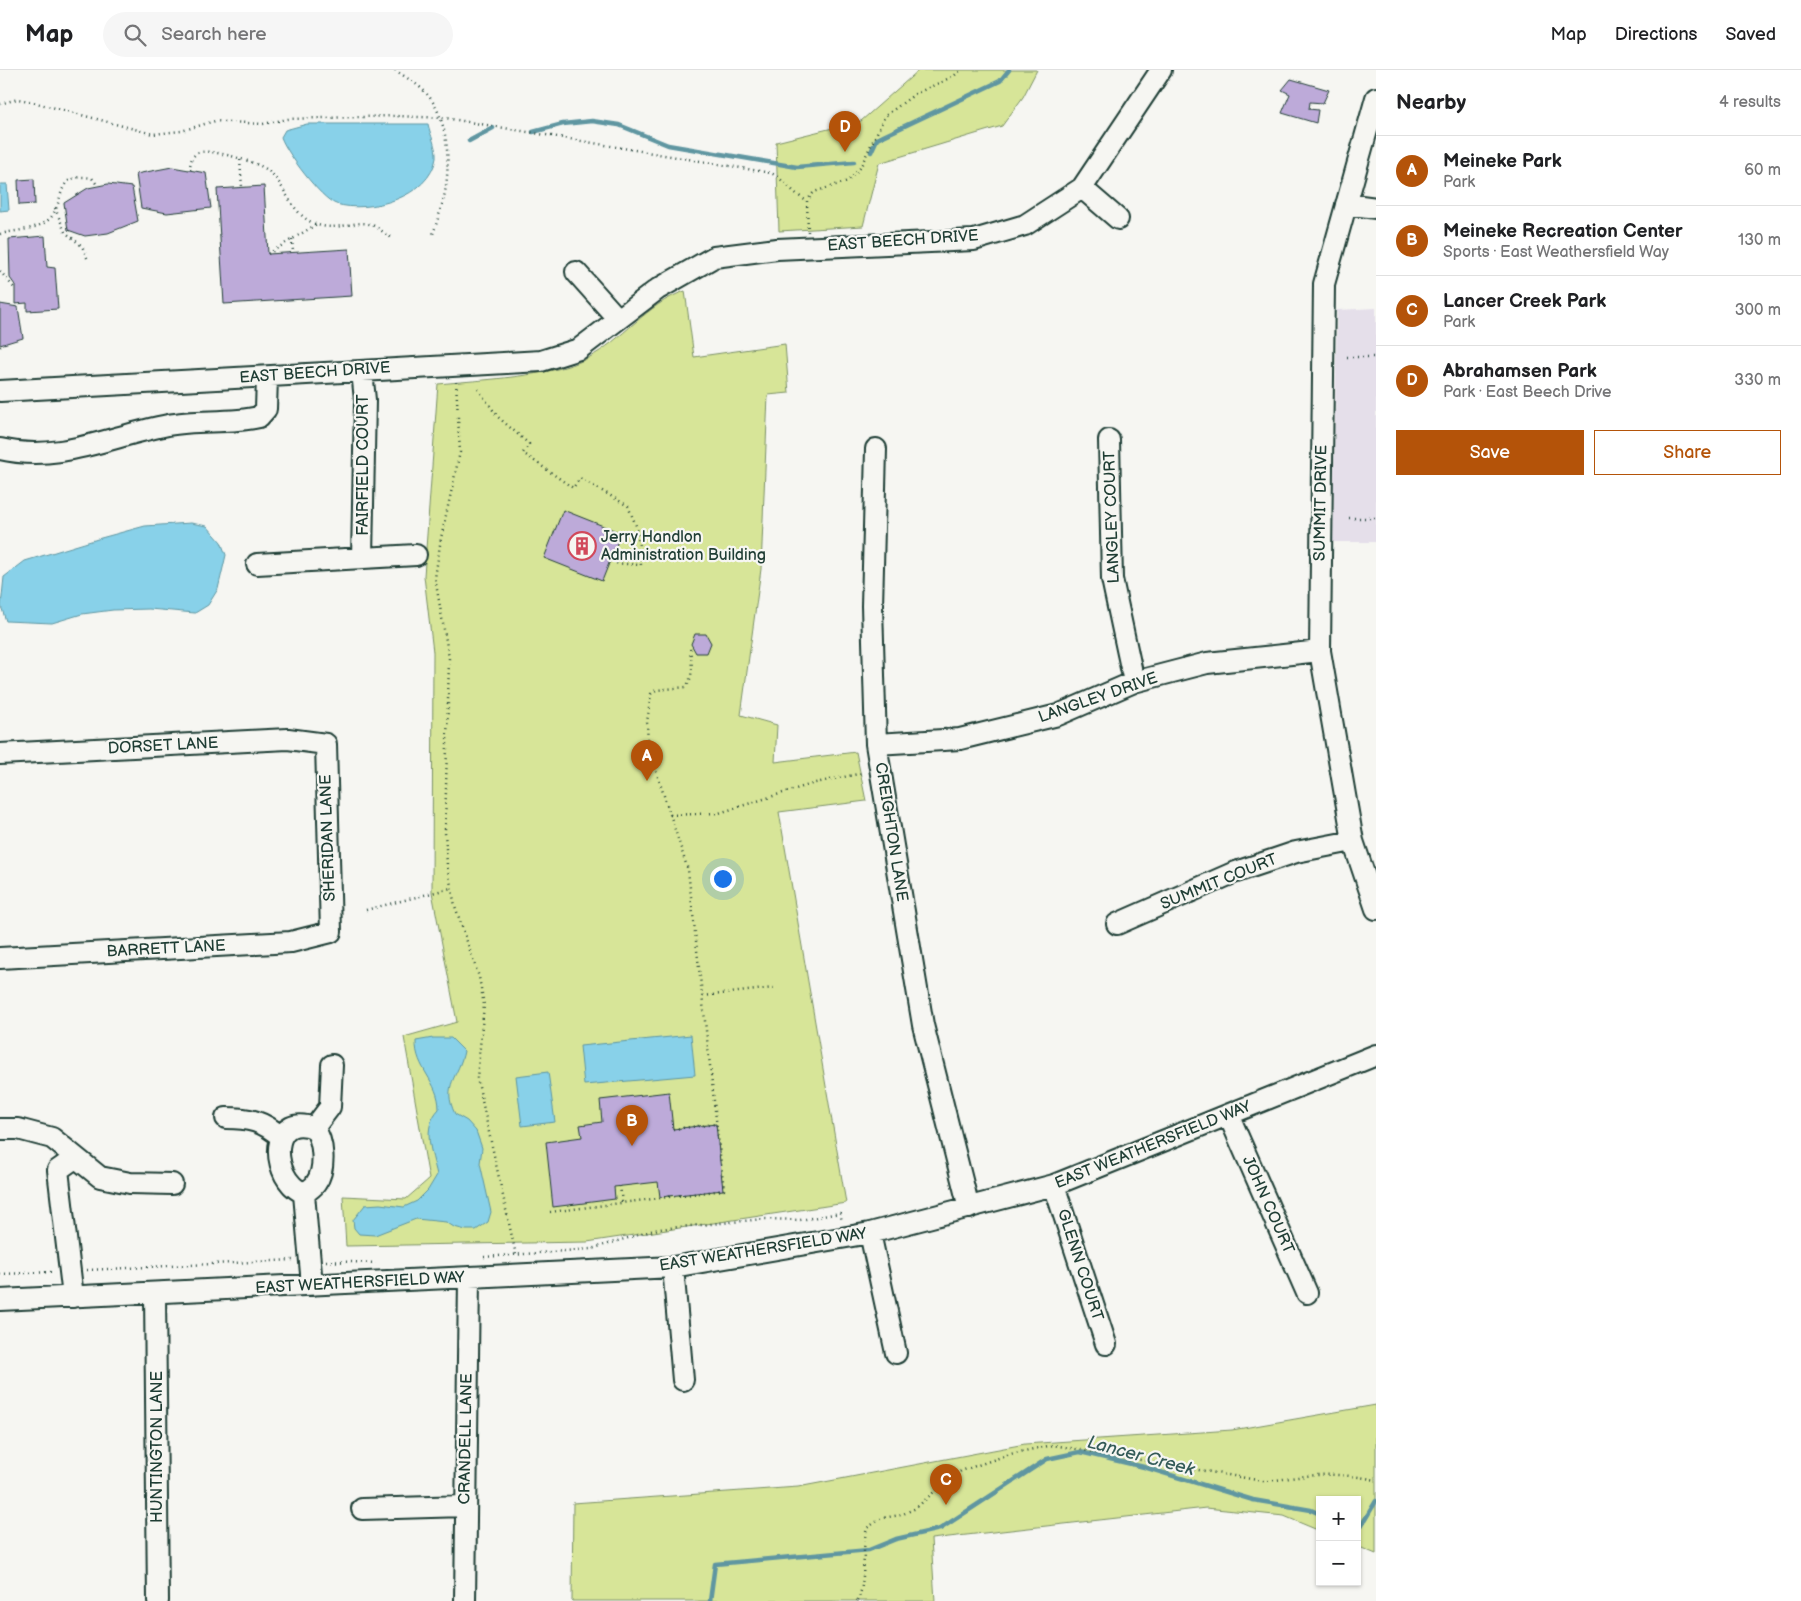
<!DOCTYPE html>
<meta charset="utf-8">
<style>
:root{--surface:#fff;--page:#f6f6f6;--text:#202124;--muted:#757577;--line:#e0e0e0;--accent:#b45309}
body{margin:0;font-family:"Balsamiq Sans",sans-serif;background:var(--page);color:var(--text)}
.controls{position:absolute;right:15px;bottom:15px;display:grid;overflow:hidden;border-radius:0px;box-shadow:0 1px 4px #0004}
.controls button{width:45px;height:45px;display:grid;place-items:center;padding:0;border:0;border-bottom:1px solid var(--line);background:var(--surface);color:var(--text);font:25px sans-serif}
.you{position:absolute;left:722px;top:808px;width:18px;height:18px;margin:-12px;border:4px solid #fff;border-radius:50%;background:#1a73e8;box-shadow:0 0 0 8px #1a73e833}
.badge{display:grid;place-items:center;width:32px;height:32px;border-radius:50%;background:var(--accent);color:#fff;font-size:16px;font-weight:700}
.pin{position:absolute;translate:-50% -41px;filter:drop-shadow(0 1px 2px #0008)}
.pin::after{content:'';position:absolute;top:26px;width:18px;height:15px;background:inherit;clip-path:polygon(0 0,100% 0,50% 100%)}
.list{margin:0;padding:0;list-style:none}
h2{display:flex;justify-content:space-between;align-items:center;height:65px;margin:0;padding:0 20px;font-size:21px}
h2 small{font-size:16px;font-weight:400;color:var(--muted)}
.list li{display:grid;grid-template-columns:32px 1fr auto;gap:15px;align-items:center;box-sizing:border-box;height:70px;padding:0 20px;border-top:1px solid var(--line)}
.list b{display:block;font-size:19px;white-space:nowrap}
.list p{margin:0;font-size:16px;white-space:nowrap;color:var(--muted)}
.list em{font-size:16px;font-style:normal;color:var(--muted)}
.actions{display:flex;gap:10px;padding:15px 20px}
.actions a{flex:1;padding:11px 0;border:1px solid var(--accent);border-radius:0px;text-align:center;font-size:18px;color:var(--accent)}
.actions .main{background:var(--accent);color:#fff}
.icon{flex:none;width:28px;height:28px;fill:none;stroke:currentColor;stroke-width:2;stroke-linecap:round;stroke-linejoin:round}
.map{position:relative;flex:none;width:1376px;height:1531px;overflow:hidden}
header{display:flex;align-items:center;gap:30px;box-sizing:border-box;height:70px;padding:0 25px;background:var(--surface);border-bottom:1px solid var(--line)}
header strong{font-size:24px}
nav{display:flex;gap:28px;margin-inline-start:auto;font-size:18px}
.search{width:350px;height:45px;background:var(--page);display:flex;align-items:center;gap:12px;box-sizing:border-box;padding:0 18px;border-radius:28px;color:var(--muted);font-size:19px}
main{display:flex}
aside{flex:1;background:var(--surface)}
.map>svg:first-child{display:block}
.built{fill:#e5dfea}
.green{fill:#d7e598;stroke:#7b9166}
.water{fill:#88d1e9;stroke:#5e96a1}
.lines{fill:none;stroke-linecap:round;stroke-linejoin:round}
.stream{stroke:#5e96a1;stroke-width:4.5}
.building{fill:#bdaad9;stroke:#1f3d34}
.minor-casing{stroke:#1f3d34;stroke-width:24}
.path{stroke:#1f3d34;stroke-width:2.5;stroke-dasharray:1 4;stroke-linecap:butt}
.minor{stroke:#f6f6f2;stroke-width:20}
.labels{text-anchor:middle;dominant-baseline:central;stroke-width:4.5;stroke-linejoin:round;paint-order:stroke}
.street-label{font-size:16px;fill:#1f3d34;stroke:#f6f6f2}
.poi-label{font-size:16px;fill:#1f3d34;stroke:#f6f6f2;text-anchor:start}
.water-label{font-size:18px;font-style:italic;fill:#345b58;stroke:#f6f6f2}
</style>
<header>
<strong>Map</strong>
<div class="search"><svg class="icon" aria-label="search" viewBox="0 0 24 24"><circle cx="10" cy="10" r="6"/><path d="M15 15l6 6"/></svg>Search here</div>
<nav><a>Map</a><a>Directions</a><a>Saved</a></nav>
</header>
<main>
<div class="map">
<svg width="1376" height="1531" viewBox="0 0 1376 1531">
<rect width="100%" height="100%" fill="#f6f6f2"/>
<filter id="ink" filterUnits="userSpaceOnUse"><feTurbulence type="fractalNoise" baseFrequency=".02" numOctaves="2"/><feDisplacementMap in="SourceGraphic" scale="10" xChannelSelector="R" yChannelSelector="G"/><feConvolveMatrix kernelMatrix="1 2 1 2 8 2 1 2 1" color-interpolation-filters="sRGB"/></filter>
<g filter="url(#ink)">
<path class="built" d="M1376,238V472H1333L1337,240Z"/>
<path class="green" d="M919,0H1037L1023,27L1002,56L879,93L863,156L779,161L776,72L861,51Z
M685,221L694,287L785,274L789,323L768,325L761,499L741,645L777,655L775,692L856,682L866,731L779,742L846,1133L587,1172L346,1176L343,1126L406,1129L429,1109L404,967L457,952L432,822L433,582L424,506L438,314C479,310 552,307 588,288C623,270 646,234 685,221Z
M1376,1335V1484L1357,1476V1430H1320V1461L1284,1446L1206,1438L931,1469L935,1531H572L573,1433L798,1417L1025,1374L1232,1360Z"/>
<path class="water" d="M307,54H428C430,64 437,78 436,88C430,127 369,144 336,134C321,129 286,82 281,67L285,60Z
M0,114H7L9,140L0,141Z
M191,453L207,456L221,472L226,485L218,519L208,535L195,543L149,539L113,540L82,544L52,553L6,551L1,536L4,507L25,491L101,468L145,456Z
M691,965L695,1005L584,1015L580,976Z
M433,968H451L464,981C459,1007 441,1015 455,1044L467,1051L476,1061L482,1078L480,1093L491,1142L488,1152L476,1160H466L454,1157L446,1152L416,1149L375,1165L359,1164L354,1158L353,1150L365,1135L380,1134L404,1137L417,1131L428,1120L437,1105C432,1082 421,1058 439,1039C439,1011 415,999 416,971Z
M548,1002L555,1052L522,1056L516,1006Z"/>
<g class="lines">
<path class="stream" d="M533,62L563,54L592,51L619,55L668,75L797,97L854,92
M469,71L493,58
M871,82L877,69L1000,11L1009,0
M1357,1456H1361L1376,1431
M710,1531L715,1494L869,1480L896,1469L940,1459L1047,1389L1080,1382L1144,1397L1253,1430L1311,1440L1320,1444"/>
</g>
<path class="building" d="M1291,9L1329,20L1323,33L1310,32L1309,39L1318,40L1316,53L1282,43L1290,24L1282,20Z
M172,97L206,103L211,138L167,143L141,138L136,104Z
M34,109L35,134L19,135L18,110Z
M108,114L132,117L138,151L108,163L85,166L68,160L64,133L88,118Z
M264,116L268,184L349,179L352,226L224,234L217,119Z
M45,166L47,197L55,198L58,239L27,241V233L15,234V215L10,208L9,169Z
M0,234L18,237L23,268L0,275Z
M563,440L621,463L602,511L544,488Z
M695,564H706L711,573L707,583H696L691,574Z
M669,1022L673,1059L716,1054L723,1120L660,1127L658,1112L614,1117L615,1129L553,1137L546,1072L582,1067L580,1055L602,1052L600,1030Z"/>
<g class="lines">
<defs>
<path id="minor" d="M1376,28L1324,214L1320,581L1353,771L1376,839
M1082,118L1118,149
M1346,134L1376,138
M576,202L618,249
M0,321L541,291L579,279L658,219L714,187L777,179L974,170L1025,155L1082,118L1161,0
M1109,370L1112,509L1134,612
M0,379C60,393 110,366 168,355C197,349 229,354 259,347L266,339L267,307
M876,379L872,536L876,674L923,955L969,1138
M362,488L365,330L362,301
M257,494L416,485
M876,674L960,669L1058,645L1134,612L1207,593L1320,581
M0,684L288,669L326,674L331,862L291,872L0,888
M1117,854L1233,803L1296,782L1353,771
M1229,1046L1307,1223
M226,1048C249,1048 263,1051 281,1067
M314,1058L330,1037L332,995
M0,1059H18L52,1068L100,1107L130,1113L172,1114
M1054,1115L1106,1274
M304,1124C307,1121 314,1117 316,1113C326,1099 324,1071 314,1058C274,1043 271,1092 291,1114C294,1118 300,1121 304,1124L312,1215
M870,1163L896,1283
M673,1197L683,1310
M155,1223L158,1531
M73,1227L58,1100L75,1088
M0,1230L673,1197L870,1163L1054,1115L1376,985
M362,1439L465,1436
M465,1531L469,1208"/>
</defs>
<use href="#minor" class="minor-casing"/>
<path class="path" d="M395,0C405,7 418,14 426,23C449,48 451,96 444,127C441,139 437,152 433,164
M0,34L18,29L29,31L153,64L181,61L215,51L263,54L288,49L395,46L445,48L771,103C785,110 793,124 807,131
M240,90L242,117
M190,100C190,93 191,87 197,83C207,77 256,92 266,99C286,113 288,141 313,153C335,163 353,150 369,154C377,156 385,164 392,168
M55,138L65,162L82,176L88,190
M808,162L807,131L814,122L848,111L860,98L885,46L915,24L954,6L961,0
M0,164C15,160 42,160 52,146C65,127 56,102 92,108L98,116
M292,169L293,182
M268,184L317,154
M0,201L15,219
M0,277L1,275
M1347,287H1376
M456,312L460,382L441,468L435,508L449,588L445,762L447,795L455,836L479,907L484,935L477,1008L516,1185
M478,319L498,347L529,374L523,383L573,418L580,408L628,436L637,458L641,495L613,493
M1349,448H1376
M670,745L719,743L815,713L863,703
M366,840L451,818
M703,926L774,918
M673,1059L716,1054
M620,1116L622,1133
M550,1142L724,1120L688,800L648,676L647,652L651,624L656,620L686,617C695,604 691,591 690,576
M484,1187L591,1179L658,1159L764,1149L800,1150L840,1143L842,1151
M326,1191L376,1193
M87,1200L293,1190
M0,1204L54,1202
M857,1531C867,1515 861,1478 867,1458L882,1448L901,1445L916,1438L944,1413L961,1401L1010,1384L1053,1375L1263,1411C1282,1410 1299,1406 1318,1405C1338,1404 1356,1406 1376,1410"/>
<use href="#minor" class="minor"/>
</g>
</g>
<defs>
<symbol id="building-ring" viewBox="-11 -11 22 22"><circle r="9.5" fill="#f6f6f2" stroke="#d1495b" stroke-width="1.5"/><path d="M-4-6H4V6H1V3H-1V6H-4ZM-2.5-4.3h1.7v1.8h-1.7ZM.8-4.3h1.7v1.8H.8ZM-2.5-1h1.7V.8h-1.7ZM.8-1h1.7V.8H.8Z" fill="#d1495b"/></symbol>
</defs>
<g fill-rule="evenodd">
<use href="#building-ring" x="566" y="460" width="32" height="32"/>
</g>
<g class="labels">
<g class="street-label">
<text transform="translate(903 171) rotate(-4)">EAST BEECH DRIVE</text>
<text transform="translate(315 303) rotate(-4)">EAST BEECH DRIVE</text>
<text transform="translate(363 395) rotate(-90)">FAIRFIELD COURT</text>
<text transform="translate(1321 433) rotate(-89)">SUMMIT DRIVE</text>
<text transform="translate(1112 447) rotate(-92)">LANGLEY COURT</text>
<text transform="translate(1098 628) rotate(-19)">LANGLEY DRIVE</text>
<text transform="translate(163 676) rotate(-3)">DORSET LANE</text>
<text transform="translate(891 762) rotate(81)">CREIGHTON LANE</text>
<text transform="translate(328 768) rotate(-92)">SHERIDAN LANE</text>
<text transform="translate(1219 812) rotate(-22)">SUMMIT COURT</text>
<text transform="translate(166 879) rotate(-3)">BARRETT LANE</text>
<text transform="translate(1153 1075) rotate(-22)">EAST WEATHERSFIELD WAY</text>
<text transform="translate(1268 1135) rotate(66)">JOHN COURT</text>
<text transform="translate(763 1180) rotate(-9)">EAST WEATHERSFIELD WAY</text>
<text transform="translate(1080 1195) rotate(72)">GLENN COURT</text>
<text transform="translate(360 1213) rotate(-3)">EAST WEATHERSFIELD WAY</text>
<text transform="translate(466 1369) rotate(-89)">CRANDELL LANE</text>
<text transform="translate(157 1377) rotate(-90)">HUNTINGTON LANE</text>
</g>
<g class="poi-label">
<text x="601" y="467">Jerry Handlon<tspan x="601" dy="18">Administration Building</tspan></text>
</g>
<g class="water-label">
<text transform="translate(1141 1386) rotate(15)">Lancer Creek</text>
</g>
</g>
</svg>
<div class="controls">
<button>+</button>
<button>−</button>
</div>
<div class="you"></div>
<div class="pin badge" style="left:647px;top:711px">A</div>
<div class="pin badge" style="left:632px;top:1076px">B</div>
<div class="pin badge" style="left:946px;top:1435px">C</div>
<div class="pin badge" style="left:845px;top:82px">D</div>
</div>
<aside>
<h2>Nearby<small>4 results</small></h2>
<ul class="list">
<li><span class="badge">A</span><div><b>Meineke Park</b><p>Park</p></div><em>60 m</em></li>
<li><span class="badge">B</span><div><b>Meineke Recreation Center</b><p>Sports · East Weathersfield Way</p></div><em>130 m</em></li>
<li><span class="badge">C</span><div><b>Lancer Creek Park</b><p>Park</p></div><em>300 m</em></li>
<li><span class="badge">D</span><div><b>Abrahamsen Park</b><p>Park · East Beech Drive</p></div><em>330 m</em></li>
</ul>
<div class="actions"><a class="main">Save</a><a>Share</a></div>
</aside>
</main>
